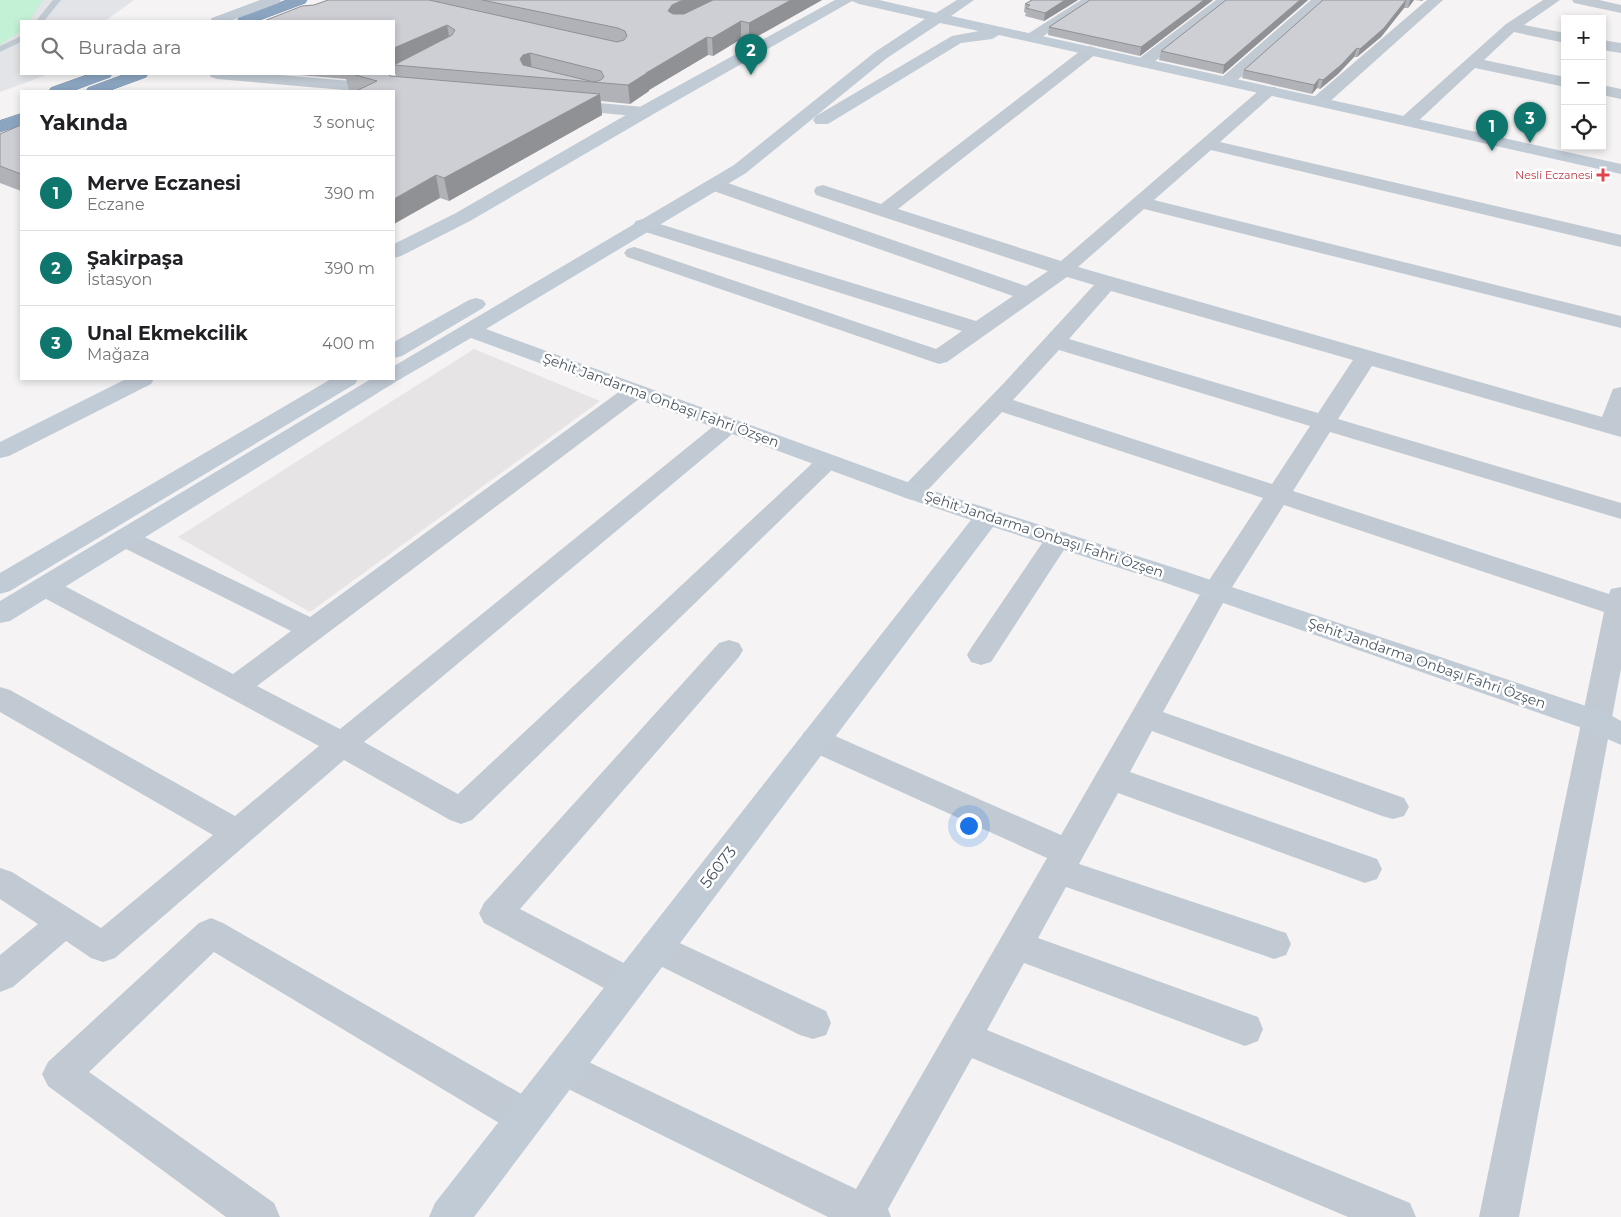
<!DOCTYPE html>
<html lang="tr">
<meta charset="utf-8">
<style>
:root{--surface:#fff;--page:#f2f2f2;--text:#202124;--muted:#757577;--line:#e0e0e0;--accent:#0f766e}
body{margin:0;font-family:Montserrat,sans-serif;background:var(--page);color:var(--text)}
.controls{position:absolute;right:15px;top:15px;display:grid;overflow:hidden;border-radius:0px;box-shadow:0 2px 8px #0003}
.controls button{width:45px;height:45px;display:grid;place-items:center;padding:0;border:0;border-bottom:1px solid var(--line);background:var(--surface);color:var(--text);font:25px sans-serif}
.you{position:absolute;left:968px;top:825px;width:18px;height:18px;margin:-12px;border:4px solid #fff;border-radius:50%;background:#1a73e8;box-shadow:0 0 0 8px #1a73e833}
.badge{display:grid;place-items:center;width:32px;height:32px;border-radius:50%;background:var(--accent);color:#fff;font-size:16px;font-weight:700}
.pin{position:absolute;translate:-50% -41px;filter:drop-shadow(0 1px 2px #0008)}
.pin::after{content:'';position:absolute;top:26px;width:18px;height:15px;background:inherit;clip-path:polygon(0 0,100% 0,50% 100%)}
.list{margin:0;padding:0;list-style:none}
h2{display:flex;justify-content:space-between;align-items:center;height:65px;margin:0;padding:0 20px;font-size:21px}
h2 small{font-size:16px;font-weight:400;color:var(--muted)}
.list li{display:grid;grid-template-columns:32px 1fr auto;gap:15px;align-items:center;box-sizing:border-box;height:75px;padding:0 20px;border-top:1px solid var(--line)}
.list b{display:block;font-size:19px;white-space:nowrap}
.list p{margin:0;font-size:16px;white-space:nowrap;color:var(--muted)}
.list em{font-size:16px;font-style:normal;color:var(--muted)}
.icon{flex:none;width:28px;height:28px;fill:none;stroke:currentColor;stroke-width:2;stroke-linecap:round;stroke-linejoin:round}
.map{position:relative;flex:none;width:1621px;height:1217px;overflow:hidden}
.search{position:absolute;background:var(--surface);box-shadow:0 2px 8px #0003;left:20px;top:20px;width:375px;height:55px;display:flex;align-items:center;gap:12px;box-sizing:border-box;padding:0 18px;border-radius:0px;color:var(--muted);font-size:19px}
.panel{position:absolute;background:var(--surface);box-shadow:0 2px 8px #0003;left:20px;top:90px;width:375px;height:290px;border-radius:0px}
.map>svg:first-child{display:block}
.education{fill:#e6e4e5}
.airport{fill:#e2e4e7}
.green{fill:#c3f1d5}
.lines{fill:none;stroke-linecap:round;stroke-linejoin:round}
.highway-casing{stroke:#7690ad;stroke-width:1}
.lane{fill:#c1cad2;fill-rule:evenodd}
.street{fill:#c1cad2;fill-rule:evenodd}
.secondary{fill:#c1cbd6;fill-rule:evenodd}
.highway{fill:#8ba5c1;fill-rule:evenodd}
.wall{fill:#b0b2b7}
.shaded-wall{fill:#909195}
.building{fill:#cdcfd5;stroke:#909195;fill-rule:evenodd}
.health-dot{fill:#e0444e;stroke:#fff;stroke-width:2}
.labels{text-anchor:middle;dominant-baseline:central;stroke-width:5;stroke-linejoin:round;paint-order:stroke}
.far-health-label{font-size:11px;fill:#be3a42;stroke:#fff;text-anchor:end}
.street-label{font-size:14px;fill:#4a5661;stroke:#fff}
.near-street-label{font-size:16px;fill:#4a5661;stroke:#fff}
</style>
<div class="map">
<svg width="1621" height="1217" viewBox="0 0 1621 1217">
<rect width="100%" height="100%" fill="#f5f3f3"/>
<path class="education" d="M474,349L600,401L310,612L178,537Z"/>
<path class="airport" d="M0,0H134L105,21H21V74H49L0,92Z"/>
<path class="green" d="M0,0H43L29,21H21V31L0,45Z"/>
<g class="lines">
<defs>
<path id="highway" d="M287,0H307L305,3L257,21H237L239,18Z
M90,74H112L110,77L72,91H49L51,88Z
M126,74H148L146,77L108,91H86L88,88Z
M21,114V125L0,132V121Z"/>
</defs>
<use href="#highway" class="highway-casing"/>
<path class="lane" d="M53,0H61L44,21H36Z
M21,36V42L0,52V46Z"/>
<path class="street" d="M1081,0H1098L1036,41H1026L1023,38L1026,35Z
M1216,0H1232L1149,66H1137L1135,63L1137,60Z
M1311,0H1327L1233,84H1221L1219,81L1221,78Z
M1427,0H1443L1326,105H1314L1312,101L1314,97Z
M1543,0H1560L1524,25L1565,33V43L1514,32L1484,60L1565,77V87L1475,68L1414,125H1402L1399,121L1402,117L1506,24Z
M1572,0H1599L1621,5V13L1574,3Z
M1602,40L1621,43V53L1602,50Z
M1090,46L1096,48L1098,51L1096,54L898,209L1061,261L1263,87H1275L1277,90L1275,93L1220,142L1621,235V247L1211,150L1154,200L1621,316V328L1144,209L1078,267L1602,417L1613,389L1621,387V437L1372,366L1338,419L1621,503V519L1330,432L1293,491L1609,594L1611,589L1621,587V669L1519,1217H1479L1604,612L1284,505L1229,592L1163,712L1404,798L1409,807L1404,816L1393,819L1382,816L1152,731L1130,772L1377,859L1382,869L1377,879L1365,883L1118,793L1079,864L1286,933L1291,944L1286,955L1274,959L1066,887L1038,938L1258,1017L1263,1029L1258,1041L1245,1046L1024,963L987,1030L1410,1203L1416,1217H1348L972,1058L888,1209L891,1217H828L550,1080L544,1068L550,1056L563,1051L576,1056L856,1189L1047,858L804,748L800,740L804,732L815,729L826,732L1061,835L1202,591L1263,498L1002,412L921,497L912,500L903,497L899,492L903,487L1003,384L1094,285L1067,277L947,362L939,364L627,257L624,253L627,249L634,247L641,249L936,349L962,331L636,229L633,225L636,221L643,219L650,221L976,321L1013,296L708,189L706,185L708,181L715,179L722,181L1026,286L1048,271L816,195L814,191L816,187L823,185L881,204L1084,48ZM1111,291L1353,360L1318,413L1069,339ZM1059,350L1310,426L1272,484L1013,400Z
M209,74H269L386,84L392,86L394,89L393,91H356L217,79L211,77Z
M1602,85L1621,89V99L1602,95Z
M566,100L644,107L650,108L652,112L650,116L644,117L560,109L558,105L560,101Z
M635,384L643,386L646,391L643,396L257,686L340,729L721,420L729,418L737,420L741,425L737,430L364,742L458,794L819,457L828,455L837,457L840,462L472,820L461,824L450,820L344,760L115,958L103,962L91,958L66,941L13,987L0,992V955L38,924L0,899V868L12,872L101,928L213,835L0,712V687L10,690L235,816L319,746L35,593L31,587L35,581L45,578L55,581L233,674L291,631L116,544L112,538L116,532L125,530L134,532L310,617L627,386Z
M1058,531L1067,533L1071,539L991,662L981,665L971,662L967,655L971,648L1049,533Z
M729,640L739,643L743,650L739,657L520,909L641,972L646,983L641,994L628,999L615,994L484,923L479,913L484,903L719,643Z
M211,918L223,923L539,1104L544,1117L539,1130L525,1135L511,1130L214,952L89,1072L274,1203L280,1217H226L48,1086L42,1074L48,1062L199,923Z
M656,932L826,1011L831,1023L826,1035L813,1039L800,1035L644,958L639,947L644,936Z"/>
<path class="secondary" d="M260,0H281L279,3L230,21H210L212,18Z
M835,0H879L936,13L957,0H974L951,16L1621,164V174L999,35L992,39L961,43L828,124H816L813,120L816,116L952,36L979,31L940,23L887,58L746,173L486,329L921,487L1181,570L1607,713L1621,721V745L1585,729L1163,582L993,527L474,1217H429L435,1203L971,520L903,497L471,338L397,381L10,621L0,623V601L371,379H394V366L734,165L875,52L925,19L859,4L852,1L657,112L470,221L401,256L394,258V244L456,213L645,104Z
M476,298L483,300L486,304L483,308L402,356L394,358V342L469,300Z
M126,379H154L151,384L9,456L0,458V442Z
M331,379H358L355,384L10,591L0,594V573Z"/>
<use href="#highway" class="highway"/>
</g>
<path class="wall" d="M328,0H822L749,41L741,39L713,56L708,55L649,90V91L630,104L601,101L602,115L449,201L440,198L394,91H349L346,79L287,74H388L390,76L396,77L394,68V21L314,5Z
M1031,0H1078L1044,21L1025,16L1026,13L1024,12L1025,4Z
M1213,0L1140,56L1048,35L1049,27Z
M1226,0H1308L1223,74L1159,60L1161,51Z
M1323,0H1423V1L1414,0L1408,8H1404L1381,37L1357,57H1354L1338,74L1320,89L1317,88L1312,94L1242,78L1244,70Z
M21,125V191L0,183V134Z"/>
<path class="shaded-wall" d="M683,0H719L673,22L668,11L672,5Z
M791,0H822L749,41V23Z
M1065,0H1078L1044,21L1045,13Z
M1204,0H1213L1140,56L1141,47Z
M1300,0H1308L1223,74L1224,65Z
M1406,0L1404,8L1381,37L1357,57L1360,49Z
M1410,0H1414L1408,8Z
M741,21V39L713,56L712,38Z
M447,25L450,42L394,65V68V48Z
M707,37L708,55L649,90V91L630,104L628,85L646,73Z
M1357,48L1354,57L1338,74L1320,89L1323,80Z
M530,53L532,71L525,73L522,77L520,59L523,55Z
M1319,79L1317,88L1312,94L1314,85Z
M600,94L602,115L449,201L444,178Z
M436,175L440,198L394,224V199Z"/>
<path class="building" d="M328,0H429L617,42L624,40L627,36L625,31L618,28L482,0H683L672,5L668,11L673,14H684L713,0H791L749,23L741,21L712,38L707,37L646,73H647L628,85L394,65L452,35L455,30L447,25L394,48V21H264L302,6L314,5ZM530,53L601,71L604,77L601,80L594,82L523,65L520,59L523,55Z
M1032,0H1065L1045,13L1026,8L1030,5L1025,4Z
M1090,0H1204L1141,47L1049,27Z
M1226,0H1300L1224,65L1161,51Z
M1323,0H1406L1384,28L1360,49L1357,48L1341,65L1323,80L1319,79L1314,85L1244,70Z
M352,74H388L390,76L600,94L444,178L436,175L394,199V91H356L377,81Z
M21,125V174L0,166V134Z"/>
<path class="health-dot" d="M1600.5 167.5h5v5h5v5h-5v5h-5v-5h-5v-5h5z"/>
<g class="labels">
<g class="far-health-label">
<text x="1593" y="175">Nesli Eczanesi</text>
</g>
<g class="street-label">
<text transform="translate(661 400) rotate(20)">Şehit Jandarma Onbaşı Fahri Özşen</text>
<text transform="translate(1044 534) rotate(18)">Şehit Jandarma Onbaşı Fahri Özşen</text>
<text transform="translate(1427 663) rotate(19)">Şehit Jandarma Onbaşı Fahri Özşen</text>
</g>
<g class="near-street-label">
<text transform="translate(718 867) rotate(-52)">56073</text>
</g>
</g>
</svg>
<div class="controls">
<button>+</button>
<button>−</button>
<button><svg class="icon" aria-label="locate" viewBox="0 0 24 24"><circle cx="12" cy="12" r="6"/><path d="M12 2v4M12 18v4M2 12h4M18 12h4"/></svg></button>
</div>
<div class="you"></div>
<div class="pin badge" style="left:1492px;top:151px">1</div>
<div class="pin badge" style="left:751px;top:75px">2</div>
<div class="pin badge" style="left:1530px;top:143px">3</div>
<div class="search"><svg class="icon" aria-label="search" viewBox="0 0 24 24"><circle cx="10" cy="10" r="6"/><path d="M15 15l6 6"/></svg>Burada ara</div>
<section class="panel">
<h2>Yakında<small>3 sonuç</small></h2>
<ul class="list">
<li><span class="badge">1</span><div><b>Merve Eczanesi</b><p>Eczane</p></div><em>390 m</em></li>
<li><span class="badge">2</span><div><b>Şakirpaşa</b><p>İstasyon</p></div><em>390 m</em></li>
<li><span class="badge">3</span><div><b>Unal Ekmekcilik</b><p>Mağaza</p></div><em>400 m</em></li>
</ul>
</section>
</div>
